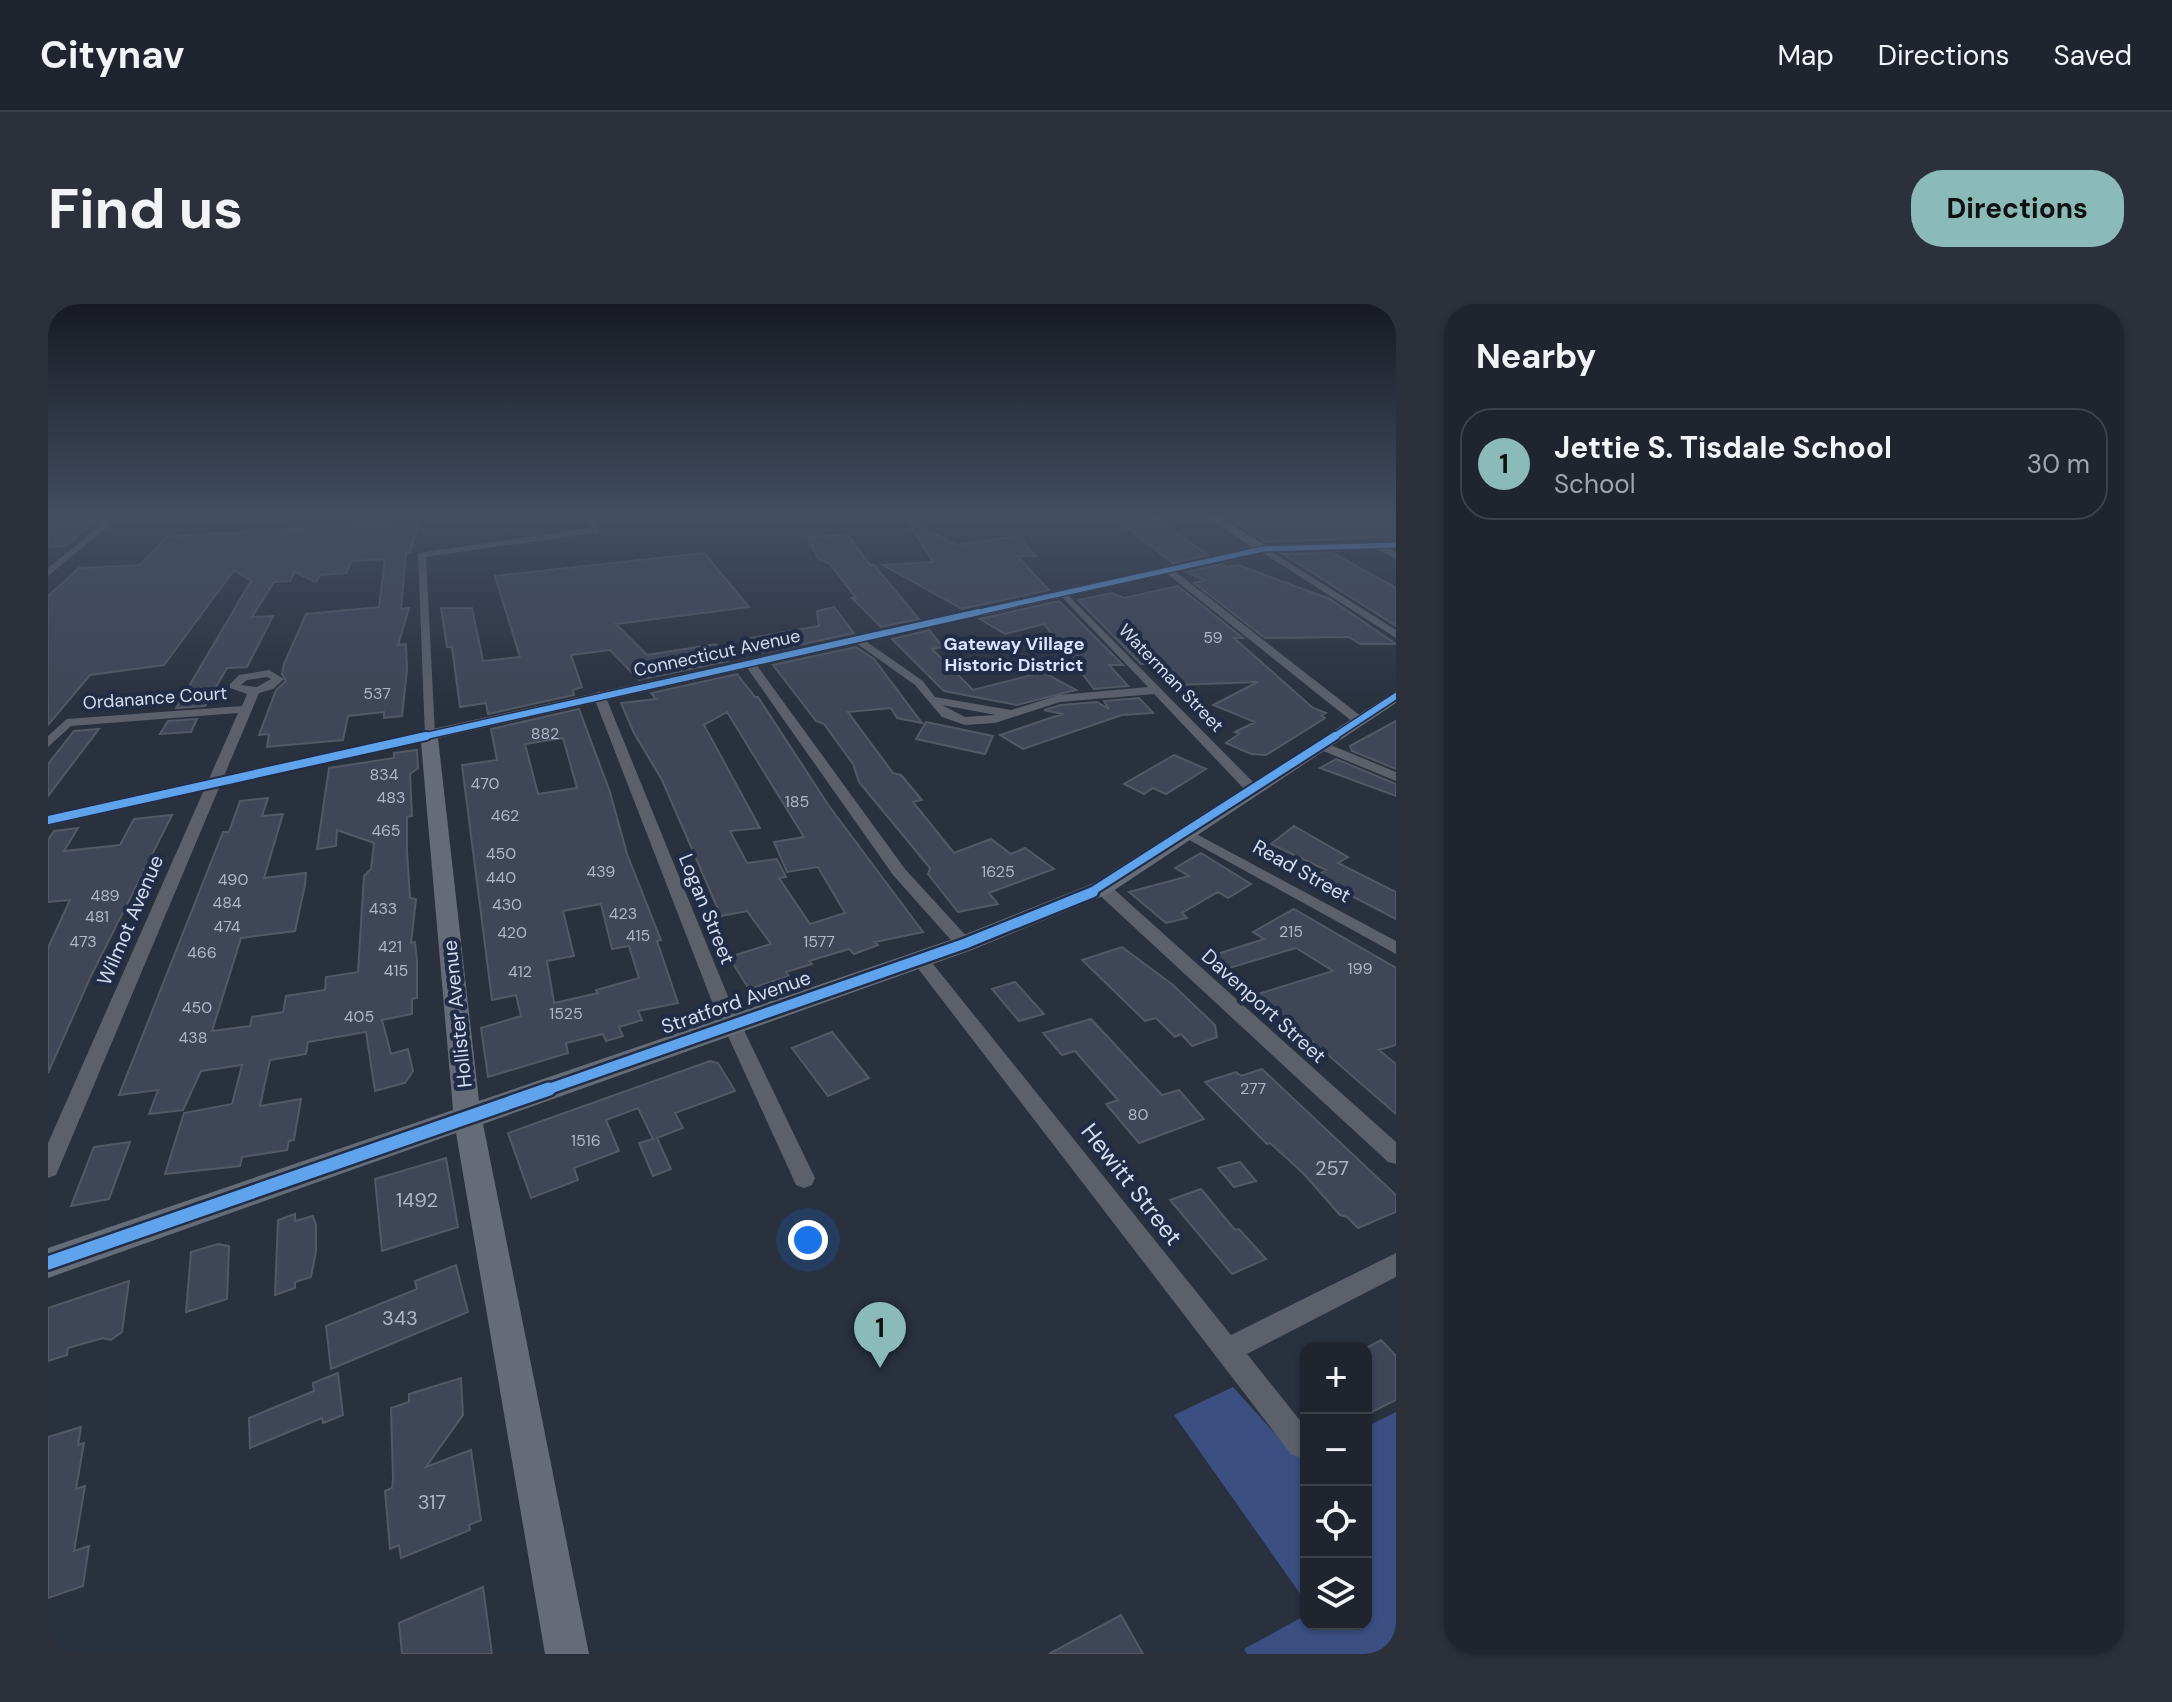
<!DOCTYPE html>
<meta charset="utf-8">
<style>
:root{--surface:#1f242e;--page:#2c303a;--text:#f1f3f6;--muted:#a1a4aa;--line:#3c414a;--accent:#8bbbb9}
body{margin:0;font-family:"DM Sans",sans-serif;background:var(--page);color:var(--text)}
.controls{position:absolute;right:24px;bottom:24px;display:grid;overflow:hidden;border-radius:16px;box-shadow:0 2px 6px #0004}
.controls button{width:72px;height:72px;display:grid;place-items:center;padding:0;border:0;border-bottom:2px solid var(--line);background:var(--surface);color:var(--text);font:40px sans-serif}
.you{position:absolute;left:760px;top:936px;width:28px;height:28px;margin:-20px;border:6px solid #fff;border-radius:50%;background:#1a73e8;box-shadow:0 0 0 12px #1a73e833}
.badge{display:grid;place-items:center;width:52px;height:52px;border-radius:50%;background:var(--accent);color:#111;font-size:26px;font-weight:700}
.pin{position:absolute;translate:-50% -66px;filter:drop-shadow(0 2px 4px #0008)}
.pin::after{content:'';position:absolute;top:42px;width:28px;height:24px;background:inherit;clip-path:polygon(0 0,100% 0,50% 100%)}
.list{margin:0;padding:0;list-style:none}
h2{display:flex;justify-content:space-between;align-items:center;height:104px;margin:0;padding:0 32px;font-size:34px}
h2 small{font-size:26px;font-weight:400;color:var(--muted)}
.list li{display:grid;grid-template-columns:52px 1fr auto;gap:24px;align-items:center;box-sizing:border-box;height:112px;margin:0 16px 16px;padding:0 16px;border:2px solid var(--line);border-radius:32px}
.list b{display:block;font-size:30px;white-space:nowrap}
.list p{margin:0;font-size:26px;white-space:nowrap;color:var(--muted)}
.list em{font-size:26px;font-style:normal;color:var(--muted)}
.icon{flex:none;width:44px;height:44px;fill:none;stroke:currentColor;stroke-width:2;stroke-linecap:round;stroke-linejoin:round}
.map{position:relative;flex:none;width:1348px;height:1350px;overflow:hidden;border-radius:32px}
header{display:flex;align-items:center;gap:48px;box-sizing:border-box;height:112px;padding:0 40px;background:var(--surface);border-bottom:2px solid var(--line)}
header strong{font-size:38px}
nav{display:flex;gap:44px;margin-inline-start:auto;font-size:28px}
.intro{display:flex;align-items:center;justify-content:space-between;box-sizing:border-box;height:192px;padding:0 48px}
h1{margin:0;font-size:56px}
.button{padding:20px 36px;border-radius:32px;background:var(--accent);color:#111;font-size:28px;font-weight:700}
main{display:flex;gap:48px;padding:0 48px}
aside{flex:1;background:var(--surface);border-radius:32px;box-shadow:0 2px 6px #0004}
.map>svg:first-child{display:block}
.green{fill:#3b4f82}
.building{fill:#3f4658;stroke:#535864;stroke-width:2;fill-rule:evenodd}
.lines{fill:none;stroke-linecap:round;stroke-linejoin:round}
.street{fill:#5b606b;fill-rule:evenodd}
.secondary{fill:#656c78;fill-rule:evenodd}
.cycleway-far4-casing{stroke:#212c46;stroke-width:7}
.cycleway-far3-casing{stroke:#212c46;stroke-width:9}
.cycleway-far2-casing{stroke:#212c46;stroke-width:12}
.cycleway-far1-casing{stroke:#212c46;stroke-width:15}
.cycleway-casing{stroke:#212c46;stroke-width:18}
.cycleway-far4{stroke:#60a3ed;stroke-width:5}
.cycleway-far3{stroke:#60a3ed;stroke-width:6}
.cycleway-far2{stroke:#60a3ed;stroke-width:8}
.cycleway-far1{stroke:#60a3ed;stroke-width:10}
.cycleway{stroke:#60a3ed;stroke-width:13}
.labels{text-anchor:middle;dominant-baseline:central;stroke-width:8;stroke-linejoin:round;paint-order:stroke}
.number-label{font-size:16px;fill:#b0b6c8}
.far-neighbourhood-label{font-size:18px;font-weight:bold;fill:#d7e3ff;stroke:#212c46}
.far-street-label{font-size:18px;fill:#d5dced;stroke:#212c46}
.street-label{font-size:20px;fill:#d5dced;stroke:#212c46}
.near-number-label{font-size:20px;fill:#b0b6c8}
.near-street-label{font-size:24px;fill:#d5dced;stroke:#212c46}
</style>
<header>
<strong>Citynav</strong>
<nav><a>Map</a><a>Directions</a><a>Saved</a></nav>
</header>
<div class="intro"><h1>Find us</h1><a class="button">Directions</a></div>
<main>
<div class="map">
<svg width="1348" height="1350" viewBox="0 0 1348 1350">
<rect width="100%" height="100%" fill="#29303e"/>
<path class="green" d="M1185,1083L1239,1143L1258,1153V1298L1126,1111Z
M1348,1108V1350H1199L1196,1345L1258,1311V1320H1318V1123Z"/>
<path class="building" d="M18,212H54L18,242L0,243V218H11Z
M1064,212H1105L1160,251L1125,259Z
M1176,212H1336L1348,215V233L1218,238Z
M858,215L908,241L970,232L988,252H969L1001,286L914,305L835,261L885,258Z
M339,219L337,223L371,221L362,248H358L353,305L361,304L350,341L358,340L359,366L354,412L336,414V408L300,412L295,436L219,443L221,430L211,431L228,386L238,377L234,370L236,360L258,310L331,303L337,255L304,257L298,269L272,271L268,278L247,268L242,277L226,278L204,313L225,312L199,363L179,364L157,402L128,404L203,277L186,266L116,361L42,371L0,421V292L31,264L92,261L119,233Z
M800,231L822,261H826L871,315L833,323L804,294H808L781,259L770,255L760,233Z
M656,249L701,303L568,320L599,351L668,340L680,357L591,376L562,346L523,351L534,383L525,386L526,391L440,410L438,399L412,403L404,343H399L393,304H424L435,357L472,353L447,272Z
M1285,249L1348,284V322L1235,250Z
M1174,260L1178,263L1190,261L1282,295L1348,340H1312L1301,333L1217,334L1146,279L1157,276L1138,268Z
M1130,282L1195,334H1186L1265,404L1278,409L1273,412L1277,414L1218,451L1203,450L1178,439L1191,430L1187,428L1207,418L1165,401L1210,378L1128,381L1106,360H1093L1030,296L1064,289L1076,294Z
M1011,297L1075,361H1061L1080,382L1046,385L996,320L957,330L932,315Z
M786,303L806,329L715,349L703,334L771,322L769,307Z
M881,326L895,343L884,345L925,386L995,368L1028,386L969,401L896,387L844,335Z
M808,343L826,355L874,419L849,414L843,404L800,408L845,469L853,471L874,496L865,498L906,549L943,535L963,550L977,544L1006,565L941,589L950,600L910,608L880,570L882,564L811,478L805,460L776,420L768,417L725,361Z
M689,370L707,393H710L781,502L875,628L827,638L830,641L806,650L801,645L761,657L764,660L738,668L741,672L701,685L681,653L723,640L699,607L673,612L614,476L586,429L573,399L608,395L603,389ZM679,408L756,533L726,538L739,568L770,563L797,609L762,620L731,574L738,573L729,555L699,559L682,527L712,524L656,421Z
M1091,394L1105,409L1074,411L975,445L952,431L1014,410L996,406L1013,401L1049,398L1061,405L1056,397Z
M531,405L562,488L579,550L609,626L613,636L609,637L630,699L590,707L594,716L571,723L575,732L558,737L555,730L518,739L520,749L440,773L433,724L473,712L468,691L444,696L414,461L449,456L443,425ZM515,434L529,484L490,490L477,440ZM553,600L564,645L581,642L591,674L548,686L550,689L506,699L499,657L526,652L515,607Z
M149,415L143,428L112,430L120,417Z
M1348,417V465L1304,447L1302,442Z
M878,418L945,432L937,450L868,435Z
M51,425L0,492V460L26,427Z
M369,446L370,464L362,470L364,512L359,513V547L362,594L368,595L363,639L367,638L369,657V694L364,695V710L334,716L343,750L360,745L365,767L357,779L327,787L318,728L260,738L258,750L222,756L212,802L253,795L246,836L241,837L239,846L194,853L192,862L117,870L136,809L184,800L194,761L153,767L135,806L101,810L110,786L71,791L175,528H181L192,497L220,494L214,512L235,510L216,574L258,569L257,581L247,627L193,634L164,727L202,722L204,713L235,708L238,692L277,686L278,673L310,668L316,572L323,565L326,539L289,526L288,542L269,545L281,464L346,454V449Z
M1126,451L1158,465L1118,490L1105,484L1096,490L1076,480Z
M1288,455L1348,480V492L1272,464Z
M124,511L42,674L0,769V644L22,596L0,598V536L6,527L30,524L16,547L72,541L86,515Z
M1246,522L1300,553L1290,559L1348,588V615L1267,573L1278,566L1223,540Z
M1153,549L1203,580L1180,594L1170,588L1134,609L1139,614L1118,619L1081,588L1141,572L1127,564Z
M1246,605L1348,664V741L1331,746L1348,760V810L1210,690L1285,667L1248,644L1178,665L1163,652L1216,635L1205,628Z
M1074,643L1125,681L1167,721L1169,733L1144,742L1133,730L1127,733L1108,714L1097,717L1034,656Z
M967,678L996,710L971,717L944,685Z
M1043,715L1114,791L1131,786L1156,815L1091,839L1058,800L1070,796L1027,747L1014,751L995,729Z
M784,728L821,774L780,792L744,744Z
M662,757L670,759L687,787L627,809L635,824L609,834L623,865L605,872L591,839L605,835L590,804L558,816L571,847L526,864L530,876L483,894L460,829Z
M1214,765L1348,891V908L1310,924L1299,913L1292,911L1256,870L1222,839L1219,840L1157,778L1188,768L1193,772Z
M82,838L61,895L23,902L46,843Z
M398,854L410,923L334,947L327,875Z
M1192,858L1208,877L1186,883L1170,864Z
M1153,885L1187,926L1191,925L1218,955L1184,970L1122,896Z
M247,910V917L265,912L268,921V947L263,973L247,978V984L227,991L230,916Z
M170,940L181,942L179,995L138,1008L143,948Z
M408,961L420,1008L283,1065L278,1022L369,985L367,977Z
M81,977L74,1028L63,1036L55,1034L20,1044L19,1051L0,1057V1004Z
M1333,1036L1348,1052V1096L1318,1111V1044Z
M290,1069L295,1111L275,1119L274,1114L202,1144L201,1114L266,1087L265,1079Z
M413,1074L415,1111L378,1163L423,1146L433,1216L421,1221L422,1226L353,1254L351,1241L342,1245L337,1187L344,1184L345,1175L343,1104L361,1098V1090Z
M33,1123L30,1141L36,1139L28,1185L37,1182L26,1247L41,1242L35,1282L0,1294V1133Z
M435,1283L444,1350H354L351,1319Z
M1073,1311L1095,1350H1001Z"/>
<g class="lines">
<path class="street" d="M64,212H73L0,272V264Z
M543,214L547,216L551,228L378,253L387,430L377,433L370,249L543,224L539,216Z
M1329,238L1348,248V255L1326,243Z
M1215,242L1348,326V334L1212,247Z
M1117,264H1123L1314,413V419H1306L1117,268Z
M1016,287L1208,481V487H1198L1106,390L1012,398L947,419L917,421L894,413L867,381L804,336L813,334L875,377L887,393L963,406L1011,391L1100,383L1013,292L1011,290ZM894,401L948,411L917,413Z
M697,356H705L857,565L922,636L925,640L922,644H910L845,571L695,358Z
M221,366L236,375L225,385L211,389L11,864L8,871L0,874V839L190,409L23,422L0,443V432L19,415L194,402L199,390L182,384V380L191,371ZM219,373L223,375L209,383L193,381L199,376Z
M551,387L557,391L681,695L767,874L764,881L756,884L748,881L663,695L545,391Z
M1273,437L1348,468V477L1268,444V438Z
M1139,525L1348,637V650L1134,532L1132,529Z
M1054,579L1060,580L1348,838V860L1340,858L1048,588L1046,584L1048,580Z
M871,648L877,650L1183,1031L1348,949V973L1199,1050L1258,1124V1152L1253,1154L1243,1150L865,658L862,654L865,650Z"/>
<path class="secondary" d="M1158,212H1170L1217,241L1348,238V244L1215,248L390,434L431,797L908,634L1046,579L1348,387V399L1062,589L924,646L435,820L541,1350H497L408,829L0,974V944L405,806L373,438L0,522V510L1205,244Z"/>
<defs>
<path id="cycleway-far4" d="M922,310L1215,245L1348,241"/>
<path id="cycleway-far3" d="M369,434L931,308
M1284,434L1348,392"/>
<path id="cycleway-far2" d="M0,516L378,432
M1040,590L1287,432"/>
<path id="cycleway-far1" d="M495,787L916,640L1045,588"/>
<path id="cycleway" d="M0,959L501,785"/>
</defs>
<use href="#cycleway-far4" class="cycleway-far4-casing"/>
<use href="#cycleway-far3" class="cycleway-far3-casing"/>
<use href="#cycleway-far2" class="cycleway-far2-casing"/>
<use href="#cycleway-far1" class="cycleway-far1-casing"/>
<use href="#cycleway" class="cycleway-casing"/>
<use href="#cycleway-far4" class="cycleway-far4"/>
<use href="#cycleway-far3" class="cycleway-far3"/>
<use href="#cycleway-far2" class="cycleway-far2"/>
<use href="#cycleway-far1" class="cycleway-far1"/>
<use href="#cycleway" class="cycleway"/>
</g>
<linearGradient id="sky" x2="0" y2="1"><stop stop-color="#171a22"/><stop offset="0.53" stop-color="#434e63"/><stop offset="1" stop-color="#434e63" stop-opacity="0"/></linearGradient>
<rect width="1348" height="401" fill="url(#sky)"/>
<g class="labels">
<g class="number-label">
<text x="1165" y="333">59</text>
<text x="329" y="389">537</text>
<text x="497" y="429">882</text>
<text x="336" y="470">834</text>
<text x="437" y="479">470</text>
<text x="343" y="493">483</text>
<text x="749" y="497">185</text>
<text x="457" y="511">462</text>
<text x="338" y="526">465</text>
<text x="453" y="549">450</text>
<text x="553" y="567">439</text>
<text x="950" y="567">1625</text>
<text x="453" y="573">440</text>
<text x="185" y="575">490</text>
<text x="57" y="591">489</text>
<text x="179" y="598">484</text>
<text x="459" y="600">430</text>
<text x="335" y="604">433</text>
<text x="575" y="609">423</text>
<text x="49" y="612">481</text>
<text x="179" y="622">474</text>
<text x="1243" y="627">215</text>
<text x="464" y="628">420</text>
<text x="590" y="631">415</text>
<text x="35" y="637">473</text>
<text x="771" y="637">1577</text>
<text x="342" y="642">421</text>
<text x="154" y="648">466</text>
<text x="1312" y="664">199</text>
<text x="348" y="666">415</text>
<text x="472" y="667">412</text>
<text x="149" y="703">450</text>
<text x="518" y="709">1525</text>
<text x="311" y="712">405</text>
<text x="145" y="733">438</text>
<text x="1205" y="784">277</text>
<text x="1090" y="810">80</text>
<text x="538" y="836">1516</text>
</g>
<g class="far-neighbourhood-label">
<text x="966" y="340">Gateway Village<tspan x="966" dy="21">Historic District</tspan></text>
</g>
<g class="far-street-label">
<text transform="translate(669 349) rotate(-12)">Connecticut Avenue</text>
<text transform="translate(1123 374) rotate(46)">Waterman Street</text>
<text transform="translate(107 394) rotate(-4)">Ordanance Court</text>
</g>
<g class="street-label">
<text transform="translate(1254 567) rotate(29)">Read Street</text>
<text transform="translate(659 605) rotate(68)">Logan Street</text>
<text transform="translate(82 616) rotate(-67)">Wilmot Avenue</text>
<text transform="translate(688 698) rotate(-19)">Stratford Avenue</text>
<text transform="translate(1216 702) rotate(42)">Davenport Street</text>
<text transform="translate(409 710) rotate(-96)">Hollister Avenue</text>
</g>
<g class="near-number-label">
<text x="1284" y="864">257</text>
<text x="369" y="896">1492</text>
<text x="352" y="1014">343</text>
<text x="384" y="1198">317</text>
</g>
<g class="near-street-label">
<text transform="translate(1084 880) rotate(52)">Hewitt Street</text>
</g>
</g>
</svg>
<div class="controls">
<button>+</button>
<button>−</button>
<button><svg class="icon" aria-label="locate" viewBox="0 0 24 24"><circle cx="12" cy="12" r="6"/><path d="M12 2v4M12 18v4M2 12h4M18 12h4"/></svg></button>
<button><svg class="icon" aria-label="layers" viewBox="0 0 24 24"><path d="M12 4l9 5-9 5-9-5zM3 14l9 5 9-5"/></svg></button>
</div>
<div class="you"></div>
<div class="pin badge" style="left:832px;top:1064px">1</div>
</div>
<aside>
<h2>Nearby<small></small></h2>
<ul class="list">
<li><span class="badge">1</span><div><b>Jettie S. Tisdale School</b><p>School</p></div><em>30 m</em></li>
</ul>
</aside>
</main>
